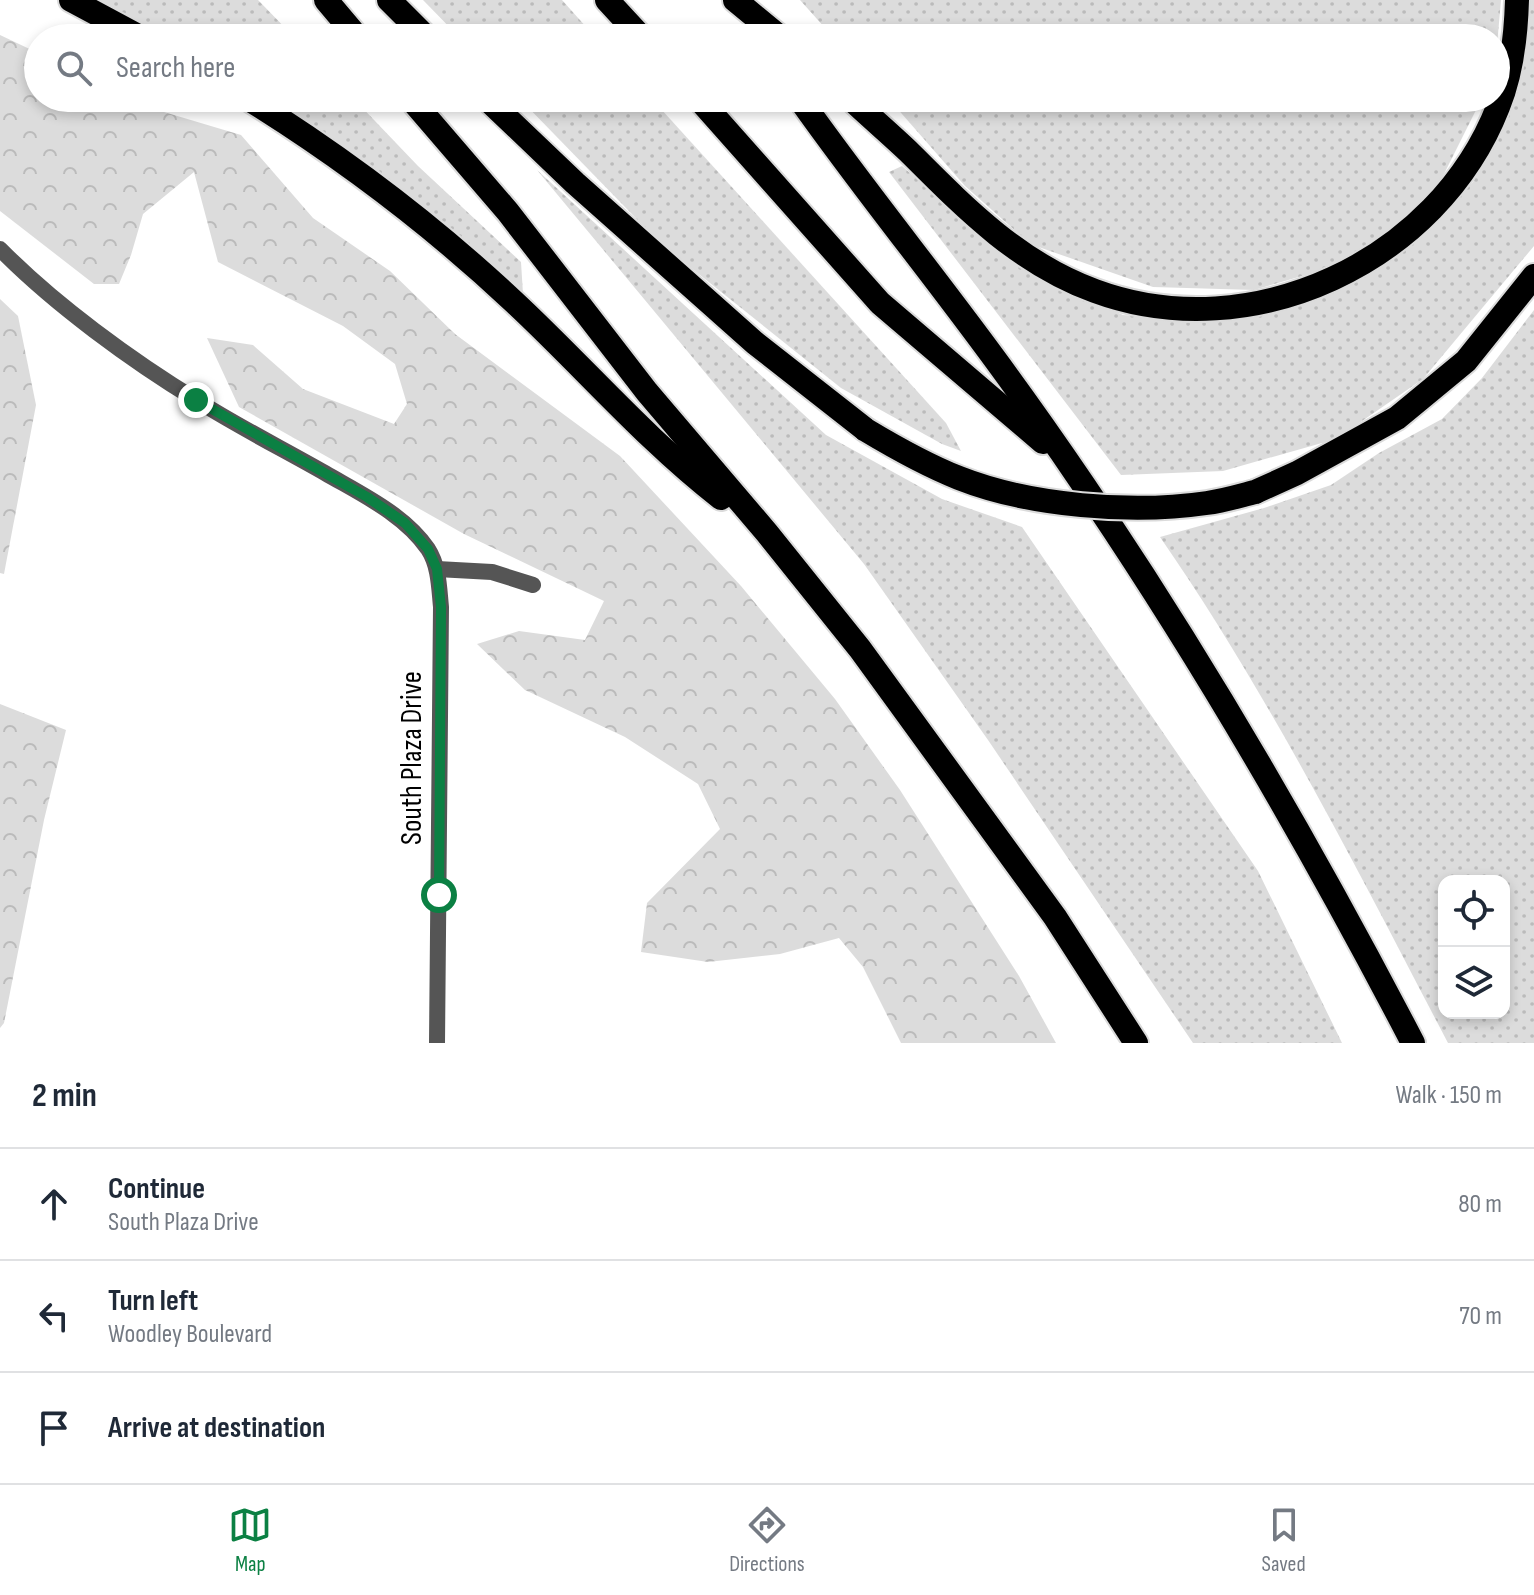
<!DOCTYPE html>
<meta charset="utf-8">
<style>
:root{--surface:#fff;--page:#f6f6f7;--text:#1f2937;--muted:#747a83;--line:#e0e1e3;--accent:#0b8043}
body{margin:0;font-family:"Sofia Sans Condensed",sans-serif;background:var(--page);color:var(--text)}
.controls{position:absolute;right:24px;bottom:24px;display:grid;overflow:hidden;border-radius:16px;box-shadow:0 4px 12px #0003}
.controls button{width:72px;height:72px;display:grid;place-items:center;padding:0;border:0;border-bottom:2px solid var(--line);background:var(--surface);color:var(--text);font:40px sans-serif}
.stop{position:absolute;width:24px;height:24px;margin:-18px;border:6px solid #0b8043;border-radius:50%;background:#fff}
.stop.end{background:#0b8043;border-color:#fff;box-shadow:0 2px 8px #0008}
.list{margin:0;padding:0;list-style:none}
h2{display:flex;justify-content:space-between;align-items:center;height:104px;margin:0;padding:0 32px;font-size:34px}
h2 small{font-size:26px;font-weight:400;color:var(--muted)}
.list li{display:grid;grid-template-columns:52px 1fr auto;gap:24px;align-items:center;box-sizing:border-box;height:112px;padding:0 32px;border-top:2px solid var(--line)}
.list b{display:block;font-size:30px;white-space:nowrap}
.list p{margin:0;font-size:26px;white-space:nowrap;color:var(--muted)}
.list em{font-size:26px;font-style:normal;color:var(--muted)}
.icon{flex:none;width:44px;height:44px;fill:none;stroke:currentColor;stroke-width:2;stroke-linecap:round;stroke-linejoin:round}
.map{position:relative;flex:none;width:1534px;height:1043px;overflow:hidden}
.search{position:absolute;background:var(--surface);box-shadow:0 4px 12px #0003;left:24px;right:24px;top:24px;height:88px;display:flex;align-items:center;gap:20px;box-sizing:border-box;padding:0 28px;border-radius:44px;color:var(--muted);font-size:30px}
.sheet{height:440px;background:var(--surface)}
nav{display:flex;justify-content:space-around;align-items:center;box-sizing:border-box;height:112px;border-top:2px solid var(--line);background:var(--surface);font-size:22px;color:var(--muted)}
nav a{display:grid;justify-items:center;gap:4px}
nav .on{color:var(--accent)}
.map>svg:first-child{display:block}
</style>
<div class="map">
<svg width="1534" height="1043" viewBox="0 0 1534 1043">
<defs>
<pattern id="grass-dots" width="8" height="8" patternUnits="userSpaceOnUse" patternTransform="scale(2)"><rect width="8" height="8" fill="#dcdcdc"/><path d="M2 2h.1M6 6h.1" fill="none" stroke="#bbb" stroke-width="1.8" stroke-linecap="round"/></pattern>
<pattern id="forest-crowns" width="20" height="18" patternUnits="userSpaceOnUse" patternTransform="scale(2)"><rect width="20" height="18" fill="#dcdcdc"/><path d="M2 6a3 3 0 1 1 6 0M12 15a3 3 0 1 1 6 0" fill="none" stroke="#bbb"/></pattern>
</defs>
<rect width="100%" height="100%" fill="#fff"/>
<g fill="url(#grass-dots)" fill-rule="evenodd">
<polygon points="76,0 258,0 295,38 150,38"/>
<polygon points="423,0 562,0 596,38 460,38"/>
<polygon points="800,0 1501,0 1496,57 1496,38 834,38"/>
<polygon points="1525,0 1534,0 1534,246 1423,379 1336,439 1223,471 1121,475 889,172 902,166 1016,265 1123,315 1202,321 1291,309 1390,259 1473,182 1514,100"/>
<polygon points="265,98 353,98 418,166 521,262 523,294"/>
<polygon points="519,98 651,98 946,423 961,451 942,444 841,388 660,243"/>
<polygon points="888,98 1482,98 1437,188 1389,232 1330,268 1254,290 1153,287 1030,244 965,186"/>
<polygon points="537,170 826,435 942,499 1022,527 1258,871 1342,1043 1193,1043 988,740 864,564"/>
<path d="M1534 310V1043H1448C1358 871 1270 696 1160 537L1264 508 1331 485 1379 453 1442 419 1482 378ZM1444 881H1504V1013H1444Z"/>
</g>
<g fill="url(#forest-crowns)">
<polygon points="0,35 38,53 38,98 135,98 164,112 241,135 313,218 390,271 455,334 620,456 741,586 835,699 900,790 1019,976 1056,1043 901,1043 863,967 839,938 780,954 708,962 641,952 647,903 720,829 698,784 625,737 525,690 477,644 519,631 585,640 604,601 464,534 239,407 207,338 253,345 303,389 394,424 407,404 395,364 343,326 218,262 194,172 143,214 131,255 119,284 94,284 0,211"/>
<polygon points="0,299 18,316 36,405 4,574 0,573"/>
<polygon points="0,704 66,730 44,820 4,1023 0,1028"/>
</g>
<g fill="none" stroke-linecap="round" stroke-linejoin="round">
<g stroke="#dbdbdb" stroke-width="28">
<g id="motorway">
<polyline points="71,0 142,38"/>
<polyline points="326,0 358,38"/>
<polyline points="389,0 427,38"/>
<polyline points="607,0 642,38"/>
<polyline points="735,0 781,38"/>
<path d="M247 98C342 157 432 225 513 301 583 366 645 439 721 498"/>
<polyline points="410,98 508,212 647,392 767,533 860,649 1055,917 1136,1043"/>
<polyline points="486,98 575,183 755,343 866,430"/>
<polyline points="698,98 880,303 1043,442"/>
<path d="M799 98C871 200 951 296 1023 398 1170 603 1297 820 1413 1043"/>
<path d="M850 98C869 116 889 133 908 151 964 207 1018 263 1095 291 1252 349 1438 261 1498 107 1512 73 1516 36 1517 0"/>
<polyline points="1255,492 1297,473 1397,418 1466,361 1534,276"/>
</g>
</g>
<g stroke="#555" stroke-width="16">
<path d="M0 249C54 304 132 361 198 401 239 427 283 449 325 473 361 494 404 514 428 549 439 566 439 587 441 607L437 1043"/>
<polyline points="437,569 492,572 533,585"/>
</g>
<use href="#motorway" stroke="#000" stroke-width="24"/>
<g stroke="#dbdbdb" stroke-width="28" stroke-linecap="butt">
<path id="motorway-bridge" d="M866 430C896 448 926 465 959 478 1030 506 1132 514 1207 503 1223 501 1239 496 1255 492"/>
</g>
<use href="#motorway-bridge" stroke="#000" stroke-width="24"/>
</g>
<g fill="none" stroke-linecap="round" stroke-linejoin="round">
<polyline stroke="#0b8043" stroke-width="10" points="196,400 367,497 405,523 428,549 437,569 441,607 439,895"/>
</g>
<g text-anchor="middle" stroke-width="6" stroke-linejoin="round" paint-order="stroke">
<g font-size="30" fill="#000" stroke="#fff">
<text transform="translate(411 758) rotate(-90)" y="10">South Plaza Drive</text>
</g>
</g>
</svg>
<div class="controls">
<button><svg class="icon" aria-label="locate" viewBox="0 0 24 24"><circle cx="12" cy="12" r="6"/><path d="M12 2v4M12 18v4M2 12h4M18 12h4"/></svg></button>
<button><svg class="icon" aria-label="layers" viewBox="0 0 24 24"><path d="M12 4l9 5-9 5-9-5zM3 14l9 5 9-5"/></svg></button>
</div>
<div class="stop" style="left:439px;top:895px"></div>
<div class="stop end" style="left:196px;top:400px"></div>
<div class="search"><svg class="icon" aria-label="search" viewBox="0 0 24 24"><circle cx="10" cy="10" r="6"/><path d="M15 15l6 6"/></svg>Search here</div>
</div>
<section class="sheet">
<h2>2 min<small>Walk · 150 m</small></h2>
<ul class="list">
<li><svg class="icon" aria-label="ahead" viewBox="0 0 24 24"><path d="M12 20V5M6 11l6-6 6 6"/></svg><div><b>Continue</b><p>South Plaza Drive</p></div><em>80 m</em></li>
<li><svg class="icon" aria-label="left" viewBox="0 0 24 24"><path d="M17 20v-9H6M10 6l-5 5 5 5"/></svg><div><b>Turn left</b><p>Woodley Boulevard</p></div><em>70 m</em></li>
<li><svg class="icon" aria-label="arrive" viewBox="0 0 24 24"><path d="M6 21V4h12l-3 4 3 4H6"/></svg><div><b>Arrive at destination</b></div></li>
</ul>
</section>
<nav>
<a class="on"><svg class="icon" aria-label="map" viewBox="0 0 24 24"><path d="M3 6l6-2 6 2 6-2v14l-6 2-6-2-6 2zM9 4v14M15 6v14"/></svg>Map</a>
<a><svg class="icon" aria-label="directions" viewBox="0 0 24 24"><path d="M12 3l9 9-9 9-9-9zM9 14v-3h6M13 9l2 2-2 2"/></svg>Directions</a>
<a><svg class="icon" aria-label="saved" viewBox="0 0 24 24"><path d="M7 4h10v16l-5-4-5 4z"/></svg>Saved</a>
</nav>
